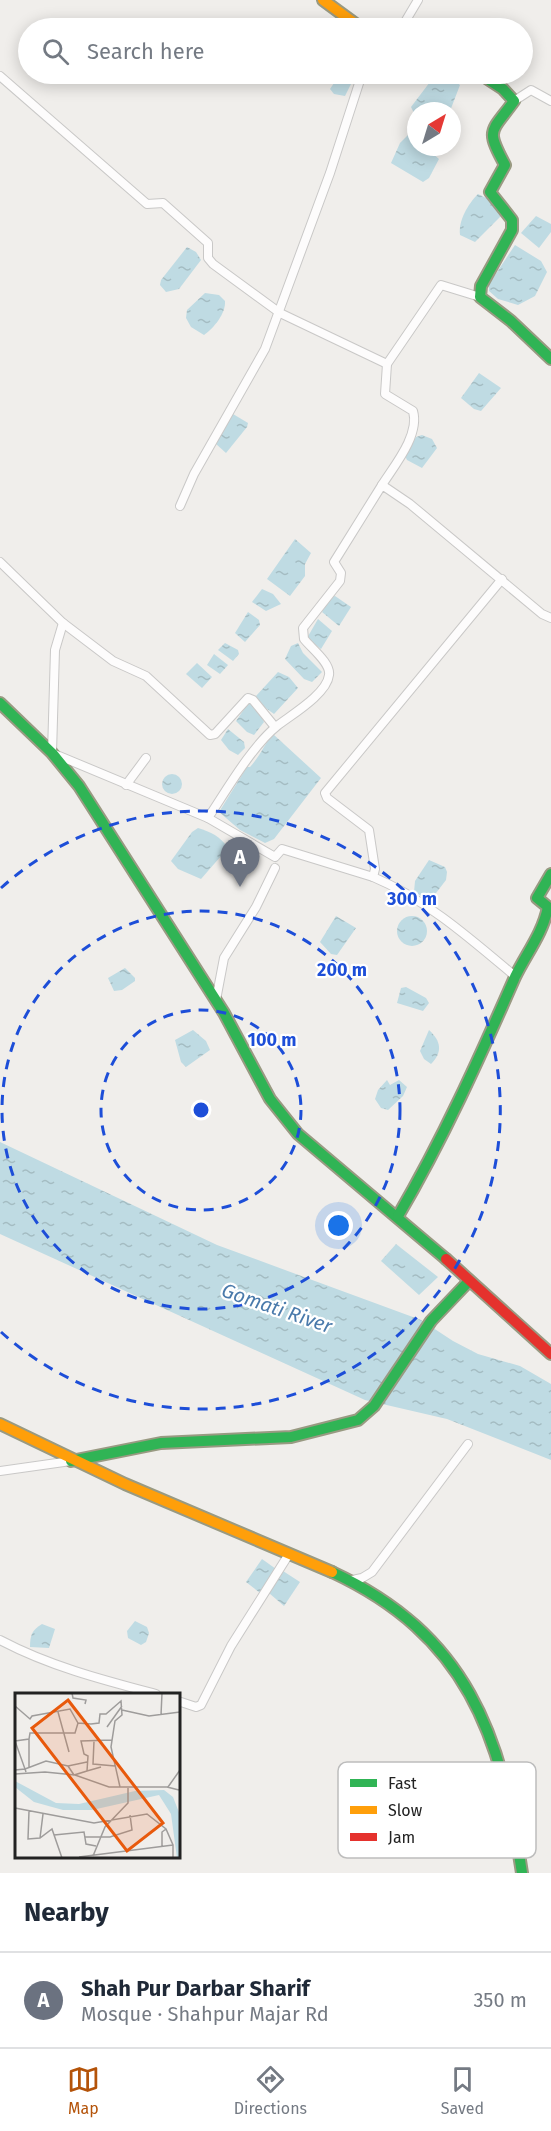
<!DOCTYPE html>
<meta charset="utf-8">
<style>
:root{--surface:#fff;--page:#f2f2f3;--text:#1f2937;--muted:#747a83;--line:#e0e1e3;--accent:#b45309}
body{margin:0;font-family:"Fira Sans",sans-serif;background:var(--page);color:var(--text)}
.compass{position:absolute;left:407px;top:102px;width:54px;height:54px;border-radius:50%;background:var(--surface);box-shadow:0 3px 15px #0003;rotate:38deg}
.you{position:absolute;left:339px;top:1226px;width:21px;height:21px;margin:-15px;border:4px solid #fff;border-radius:50%;background:#1a73e8;box-shadow:0 0 0 9px #1a73e833}
.badge{display:grid;place-items:center;width:39px;height:39px;border-radius:50%;background:var(--accent);color:#fff;font-size:20px;font-weight:700}
.pin{position:absolute;translate:-50% -50px;filter:drop-shadow(0 2px 3px #0008)}
.pin::after{content:'';position:absolute;top:32px;width:21px;height:18px;background:inherit;clip-path:polygon(0 0,100% 0,50% 100%)}
.list{margin:0;padding:0;list-style:none}
h2{display:flex;justify-content:space-between;align-items:center;height:78px;margin:0;padding:0 24px;font-size:26px}
h2 small{font-size:20px;font-weight:400;color:var(--muted)}
.list li{display:grid;grid-template-columns:39px 1fr auto;gap:18px;align-items:center;box-sizing:border-box;height:96px;padding:0 24px;border-top:2px solid var(--line)}
.list b{display:block;font-size:22px;white-space:nowrap}
.list p{margin:0;font-size:20px;white-space:nowrap;color:var(--muted)}
.list em{font-size:20px;font-style:normal;color:var(--muted)}
.icon{flex:none;width:33px;height:33px;fill:none;stroke:currentColor;stroke-width:2;stroke-linecap:round;stroke-linejoin:round}
.map{position:relative;flex:none;width:551px;height:1873px;overflow:hidden}
.search{position:absolute;background:var(--surface);box-shadow:0 3px 15px #0003;left:18px;right:18px;top:18px;height:66px;display:flex;align-items:center;gap:15px;box-sizing:border-box;padding:0 21px;border-radius:33px;color:var(--muted);font-size:22px}
.sheet{height:174px;background:var(--surface)}
nav{display:flex;justify-content:space-around;align-items:center;box-sizing:border-box;height:84px;border-top:2px solid var(--line);background:var(--surface);font-size:16px;color:var(--muted)}
nav a{display:grid;justify-items:center;gap:3px}
nav .on{color:var(--accent)}
.map>svg:first-child{display:block}
</style>
<div class="map">
<svg width="551" height="1873" viewBox="0 0 551 1873">
<defs>
<pattern id="water-ripples" width="26" height="14" patternUnits="userSpaceOnUse" patternTransform="scale(1.5)"><rect width="26" height="14" fill="#bfdbe3"/><path d="M2 4q2-2 4 0t4 0M15 11q2-2 4 0t4 0" fill="none" stroke="#a4bcc2"/></pattern>
</defs>
<rect width="100%" height="100%" fill="#f0eeeb"/>
<g fill="url(#water-ripples)">
<polygon points="340,74 356,74 345,96 334,94 330,89"/>
<polygon points="436,74 446,74 460,85 450,111 416,111 416,117 411,107"/>
<polygon points="408,135 416,140 416,147 425,147 439,159 429,178 423,182 391,163 400,143"/>
<path d="M478 194 496 203 503 214 475 242 460 235C458 221 468 204 478 194Z"/>
<polygon points="536,216 551,224 551,232 539,248 521,233"/>
<polygon points="515,245 541,261 547,272 535,296 518,305 498,299 489,291 489,284"/>
<polygon points="187,247 196,252 201,260 179,289 166,292 160,285 161,280"/>
<path d="M205 293 219 295 225 301C226 313 214 328 204 335L191 327 186 318 187 310Z"/>
<polygon points="479,373 501,388 481,411 474,409 461,398"/>
<polygon points="233,414 248,423 247,427 226,453 216,444"/>
<polygon points="422,435 432,439 437,448 422,468 407,460 405,456 416,437"/>
<polygon points="295,539 311,553 305,564 305,576 290,596 267,579"/>
<polygon points="262,589 273,594 281,604 266,611 252,602"/>
<polygon points="335,596 351,607 339,626 322,612 331,597"/>
<polygon points="248,612 259,620 260,625 245,642 235,633"/>
<polygon points="318,619 332,631 321,649 307,638"/>
<polygon points="225,643 238,650 239,654 233,661 218,650"/>
<polygon points="298,643 303,653 322,672 312,682 304,679 285,659 291,646"/>
<polygon points="214,654 228,665 220,674 207,665"/>
<polygon points="197,663 212,677 202,688 186,674"/>
<polygon points="278,672 289,677 298,688 274,714 260,704 256,696"/>
<polygon points="249,702 259,712 264,722 254,735 247,732 236,721"/>
<polygon points="228,729 244,742 245,748 238,755 229,750 221,740"/>
<path d="M273 734 321 778 274 839 265 843 240 830 219 812 247 767H250C260 756 264 745 273 734Z"/>
<circle cx="172" cy="784" r="10"/>
<path d="M198 828C211 832 220 836 228 848L201 879 178 869 171 861 192 832Z"/>
<polygon points="429,860 445,867 447,872 446,880 433,897 421,896 414,892 415,881"/>
<circle cx="412" cy="931" r="15"/>
<polygon points="336,916 356,928 337,955 331,954 320,942"/>
<polygon points="125,968 135,978 135,981 122,990 114,991 108,978"/>
<polygon points="406,987 426,998 429,1003 423,1011 397,1003 401,988"/>
<polygon points="193,1030 206,1041 210,1050 186,1067 181,1062 175,1040"/>
<path d="M429 1030C441 1041 443 1052 431 1064L424 1059 420 1051Z"/>
<polygon points="387,1080 390,1085 399,1080 407,1087 403,1096 388,1110 381,1108 375,1099 378,1090"/>
<polygon points="0,1142 217,1245 421,1320 453,1341 478,1354 520,1366 551,1384 551,1460 447,1419 365,1400 0,1234"/>
<polygon points="396,1244 438,1277 419,1295 381,1261"/>
<polygon points="262,1559 276,1569 260,1593 246,1582"/>
<polygon points="283,1571 300,1582 284,1606 269,1593"/>
<polygon points="135,1621 147,1627 149,1633 146,1642 141,1645 128,1638 127,1631"/>
<path d="M42 1624 55 1629 49 1648 30 1647C30 1635 32 1630 42 1624Z"/>
</g>
<g fill="none" stroke-linecap="round" stroke-linejoin="round">
<g stroke="#c9c8c7" stroke-width="10">
<g id="street">
<polyline points="402,27 418,0"/>
<polyline points="0,76 147,204 163,203 208,243 208,258 213,264 280,313 387,364 441,285 480,297"/>
<polyline points="514,101 531,90 551,101"/>
<path d="M382 485C394 466 420 435 413 411L385 394 387 364"/>
<polyline points="180,506 194,474 265,349 330,173 362,74"/>
<polyline points="0,562 63,623 113,661 146,676 210,735 215,734 248,698 253,700 275,727"/>
<path d="M502 579 325 793 327 798 369 830 375 869 373 877C426 899 472 940 516 977"/>
<polyline points="63,623 55,650 52,753 208,818"/>
<polyline points="126,785 146,758"/>
<path d="M373 877 282 849 275 857 208 818C226 791 252 746 277 726 291 715 327 694 329 675 331 663 311 648 304 639L303 628 340 581 341 573 334 562 382 485 410 504 542 614 551 618"/>
<polyline points="216,1000 224,958 256,907 275,868"/>
<polyline points="0,1471 71,1461"/>
<polyline points="352,1580 362,1578 372,1572 468,1444"/>
<path d="M0 1640C49 1666 103 1680 156 1694"/>
<polyline points="178,1701 196,1707 201,1705 231,1646 289,1554"/>
</g>
</g>
<g stroke="#999a82" stroke-width="14">
<g id="fast">
<path d="M480 74 503 89 514 101C491 133 485 128 505 165L490 192 512 220V230L481 286 480 297 511 321 551 359"/>
<polyline points="0,703 52,753 79,786 224,1013 270,1099 298,1134 446,1259"/>
<path d="M398 1216C443 1139 479 1059 515 977 526 954 543 933 548 907L537 898 551 874"/>
<polyline points="71,1461 161,1443 291,1437 358,1420 374,1406 431,1321 469,1281"/>
<path d="M332 1572C467 1635 501 1734 522 1873"/>
</g>
</g>
<g stroke="#999a82" stroke-width="14">
<g id="slow">
<polyline points="323,0 361,28"/>
<polyline points="381,28 405,28"/>
<polyline points="0,1424 125,1484 332,1572"/>
</g>
</g>
<g stroke="#999a82" stroke-width="14">
<polyline id="jam" points="446,1259 551,1354"/>
</g>
<use href="#street" stroke="#fdfcfc" stroke-width="8"/>
<use href="#fast" stroke="#30b455" stroke-width="10"/>
<use href="#slow" stroke="#ff9f0a" stroke-width="10"/>
<use href="#jam" stroke="#e5322d" stroke-width="10"/>
</g>
<g fill="none" stroke="#1d4ed8" stroke-width="3" stroke-dasharray="10 8">
<circle cx="201" cy="1110" r="100"/>
<circle cx="201" cy="1110" r="199"/>
<path d="M1 888A299 299 0 1 1 1 1332"/>
</g>
<g text-anchor="middle" stroke-width="4.5" stroke-linejoin="round" paint-order="stroke">
<g font-size="20" font-style="italic" fill="#4a7aab" stroke="#fff">
<text transform="translate(277 1308) rotate(19)" y="7">Gomati River</text>
</g>
</g>
<g transform="translate(15 1693)">
<rect width="165" height="165" fill="#f0eeeb"/>
<path d="M0 88 41 110 64 111 120 98 149 97 158 104 165 122V165H162L156 121 144 102 77 117H48L19 109 0 94Z" fill="#bfdbe3"/>
<path fill="none" stroke="#9e9c9b" stroke-width="1.5" d="M57 0 58 5 71 7 70 11M0 13 15 26 17 23 55 16 63 30 76 31 84 30 85 21H91L106 8 107 22 100 28 96 54 105 94M107 17 134 23 165 19M43 19 54 59M146 22 147 0M92 34 107 13M14 46V75M0 48 14 46 15 40H60L63 30M79 48 78 71 100 73M53 73 59 82 72 78M86 74 72 78 73 63 69 61 66 48 97 47M0 77 10 76 0 48M11 79 10 76 31 68 53 73 72 69M0 81 30 79 60 82 94 94H152L164 97M153 94 165 77M0 115 79 130 132 121 151 136 158 152V165M14 118 13 146 25 145 37 136 47 165M39 142 69 139 71 151 81 153M70 144H95L117 137 115 122M25 145 28 121M147 154V139L151 136M78 163 90 134 113 110V95M64 164 158 152"/>
<path fill="#e8590c" fill-opacity="0.15" stroke="#e8590c" stroke-width="3" d="M53 7 148 130 112 158 17 35Z"/>
<rect width="165" height="165" fill="none" stroke="#222" stroke-width="3"/>
</g>
<rect x="338" y="1762" width="198" height="96" rx="9" fill="#fff" stroke="#bdbdbd" stroke-width="1.5"/>
<rect x="350" y="1779" width="27" height="8" fill="#30b455"/>
<rect x="350" y="1806" width="27" height="8" fill="#ff9f0a"/>
<rect x="350" y="1833" width="27" height="8" fill="#e5322d"/>
<g font-size="16" fill="#222">
<text x="388" y="1789">Fast</text>
<text x="388" y="1816">Slow</text>
<text x="388" y="1843">Jam</text>
</g>
<circle cx="201" cy="1110" r="9" fill="#1d4ed8" stroke="#fff" stroke-width="3"/>
<g font-size="18" text-anchor="middle" font-weight="bold" fill="#1d4ed8" stroke="#fff" stroke-width="4.5" stroke-linejoin="round" paint-order="stroke">
<text x="412" y="905">300 m</text>
<text x="342" y="976">200 m</text>
<text x="272" y="1046">100 m</text>
</g>
</svg>
<svg class="compass" viewBox="-18 -18 36 36"><path d="M0-13l5 13h-10z" fill="#e53935"/><path d="M0 13l5-13h-10z" fill="#747a83"/></svg>
<div class="you"></div>
<div class="pin badge" style="left:240px;top:887px;background:#6b7280">A</div>
<div class="search"><svg class="icon" aria-label="search" viewBox="0 0 24 24"><circle cx="10" cy="10" r="6"/><path d="M15 15l6 6"/></svg>Search here</div>
</div>
<section class="sheet">
<h2>Nearby<small></small></h2>
<ul class="list">
<li><span class="badge" style="background:#6b7280">A</span><div><b>Shah Pur Darbar Sharif</b><p>Mosque · Shahpur Majar Rd</p></div><em>350 m</em></li>
</ul>
</section>
<nav>
<a class="on"><svg class="icon" aria-label="map" viewBox="0 0 24 24"><path d="M3 6l6-2 6 2 6-2v14l-6 2-6-2-6 2zM9 4v14M15 6v14"/></svg>Map</a>
<a><svg class="icon" aria-label="directions" viewBox="0 0 24 24"><path d="M12 3l9 9-9 9-9-9zM9 14v-3h6M13 9l2 2-2 2"/></svg>Directions</a>
<a><svg class="icon" aria-label="saved" viewBox="0 0 24 24"><path d="M7 4h10v16l-5-4-5 4z"/></svg>Saved</a>
</nav>
